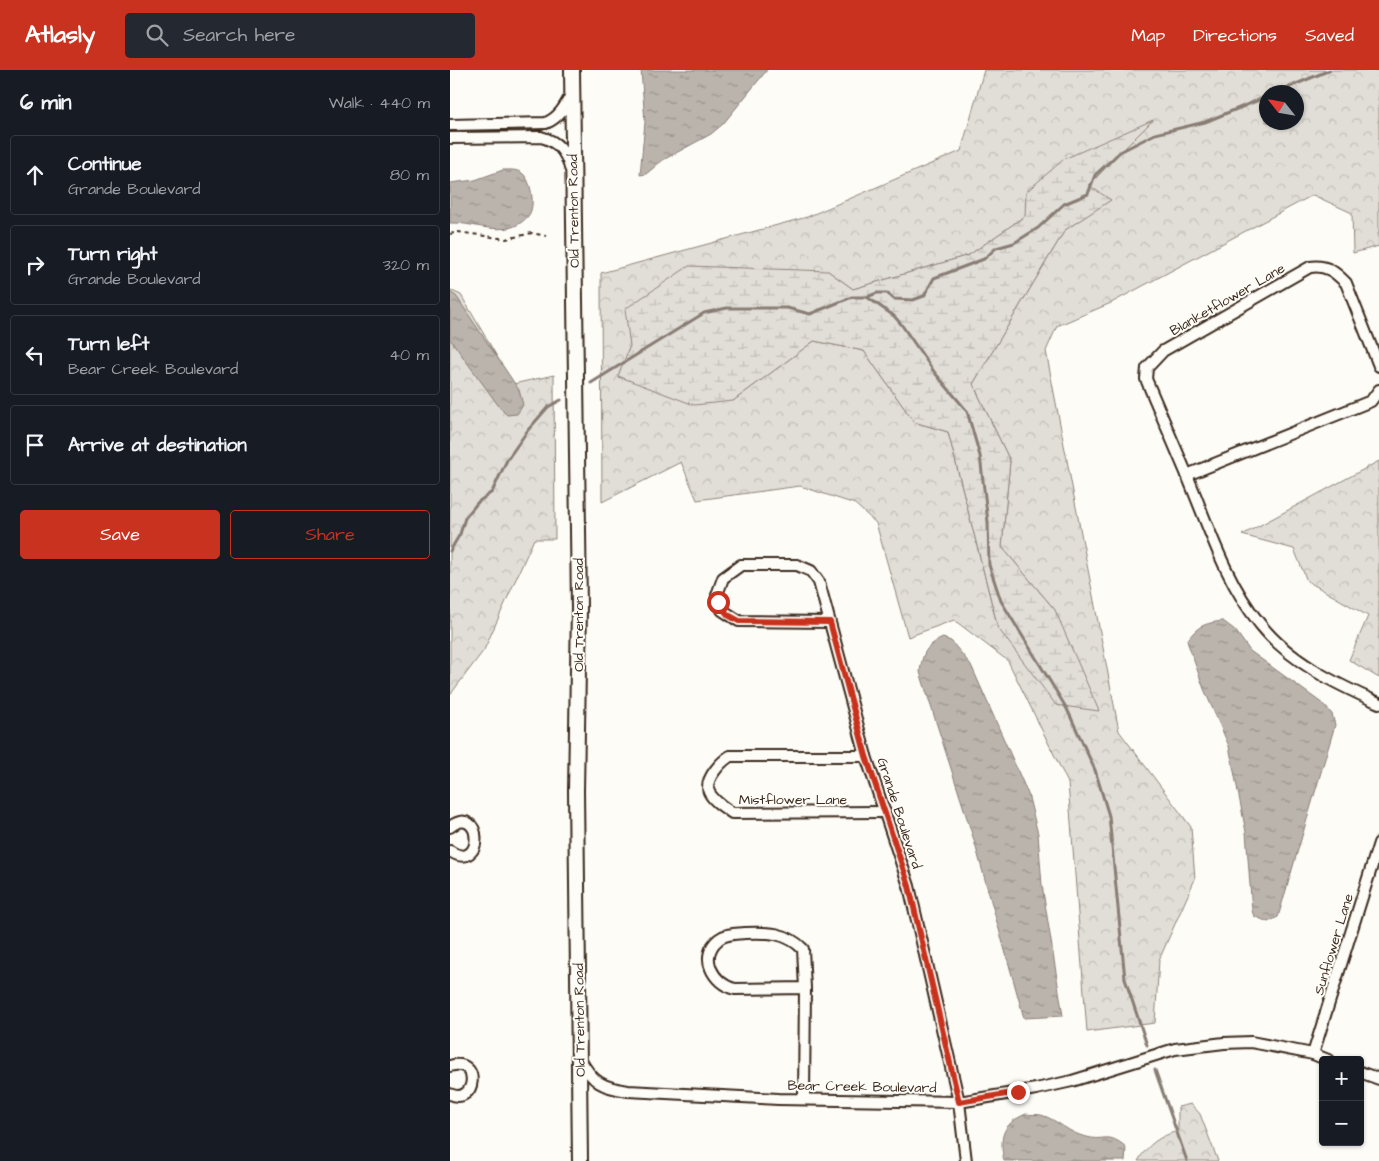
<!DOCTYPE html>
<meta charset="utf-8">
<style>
:root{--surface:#171b24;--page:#242831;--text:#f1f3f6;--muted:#9ea1a6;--line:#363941;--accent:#c8321e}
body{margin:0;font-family:"Architects Daughter",sans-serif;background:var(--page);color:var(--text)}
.controls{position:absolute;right:15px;bottom:15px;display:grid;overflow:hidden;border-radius:5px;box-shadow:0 1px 4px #0004}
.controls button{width:45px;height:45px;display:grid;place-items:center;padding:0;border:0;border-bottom:1px solid var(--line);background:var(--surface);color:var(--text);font:25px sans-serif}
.compass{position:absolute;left:809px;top:15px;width:45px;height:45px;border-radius:50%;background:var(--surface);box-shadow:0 1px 4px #0004;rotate:301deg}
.stop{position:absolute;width:15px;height:15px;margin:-11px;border:4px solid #c8321e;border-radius:50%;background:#fff}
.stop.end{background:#c8321e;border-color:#fff;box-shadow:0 1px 5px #0008}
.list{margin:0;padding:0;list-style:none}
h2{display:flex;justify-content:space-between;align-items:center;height:65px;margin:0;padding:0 20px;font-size:21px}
h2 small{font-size:16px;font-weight:400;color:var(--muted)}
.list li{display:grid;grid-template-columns:32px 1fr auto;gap:15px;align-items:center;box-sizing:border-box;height:80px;margin:0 10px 10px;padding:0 10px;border:1px solid var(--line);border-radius:5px}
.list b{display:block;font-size:19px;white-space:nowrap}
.list p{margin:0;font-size:16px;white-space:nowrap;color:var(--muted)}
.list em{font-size:16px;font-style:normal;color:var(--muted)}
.actions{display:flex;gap:10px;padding:15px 20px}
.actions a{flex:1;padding:11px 0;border:1px solid var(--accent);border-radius:5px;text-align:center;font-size:18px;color:var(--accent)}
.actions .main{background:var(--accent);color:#fff}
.icon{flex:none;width:28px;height:28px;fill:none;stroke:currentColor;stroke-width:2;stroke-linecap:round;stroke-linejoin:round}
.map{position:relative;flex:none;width:929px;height:1091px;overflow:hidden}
header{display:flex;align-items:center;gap:30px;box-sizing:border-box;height:70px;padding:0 25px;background:var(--accent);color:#fff}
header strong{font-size:24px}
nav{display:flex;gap:28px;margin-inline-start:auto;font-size:18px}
.search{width:350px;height:45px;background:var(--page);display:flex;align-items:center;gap:12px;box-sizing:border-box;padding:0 18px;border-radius:5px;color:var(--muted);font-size:19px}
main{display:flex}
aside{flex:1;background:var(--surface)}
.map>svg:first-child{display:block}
</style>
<header>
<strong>Atlasly</strong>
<div class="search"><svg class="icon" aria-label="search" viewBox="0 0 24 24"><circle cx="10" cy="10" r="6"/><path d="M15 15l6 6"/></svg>Search here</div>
<nav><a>Map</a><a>Directions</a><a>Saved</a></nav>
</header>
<main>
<aside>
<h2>6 min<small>Walk · 440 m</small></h2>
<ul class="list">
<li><svg class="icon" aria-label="ahead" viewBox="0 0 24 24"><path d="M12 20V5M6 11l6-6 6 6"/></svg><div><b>Continue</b><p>Grande Boulevard</p></div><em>80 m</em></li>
<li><svg class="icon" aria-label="right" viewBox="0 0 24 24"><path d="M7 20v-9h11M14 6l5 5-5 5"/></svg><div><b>Turn right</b><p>Grande Boulevard</p></div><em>320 m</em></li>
<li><svg class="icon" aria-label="left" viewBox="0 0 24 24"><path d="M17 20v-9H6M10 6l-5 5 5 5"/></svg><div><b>Turn left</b><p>Bear Creek Boulevard</p></div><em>40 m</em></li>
<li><svg class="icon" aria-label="arrive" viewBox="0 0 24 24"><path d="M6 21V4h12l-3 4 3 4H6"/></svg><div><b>Arrive at destination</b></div></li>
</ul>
<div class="actions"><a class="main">Save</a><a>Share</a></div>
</aside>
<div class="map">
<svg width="929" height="1091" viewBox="0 0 929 1091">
<defs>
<pattern id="forest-crowns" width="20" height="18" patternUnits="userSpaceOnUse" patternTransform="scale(1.25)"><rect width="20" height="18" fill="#e1ded7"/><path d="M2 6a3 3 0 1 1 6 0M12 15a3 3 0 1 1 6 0" fill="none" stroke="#c2bfb8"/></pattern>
<pattern id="wetland-marsh" width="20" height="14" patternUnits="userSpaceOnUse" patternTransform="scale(1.25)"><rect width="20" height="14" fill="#e1ded7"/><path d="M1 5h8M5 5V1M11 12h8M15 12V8" fill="none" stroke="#c2bfb8"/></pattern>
<pattern id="water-ripples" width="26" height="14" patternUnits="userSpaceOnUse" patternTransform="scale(1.25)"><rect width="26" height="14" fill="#bbb4ad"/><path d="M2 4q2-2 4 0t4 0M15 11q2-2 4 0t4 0" fill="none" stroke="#99938c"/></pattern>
</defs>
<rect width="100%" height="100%" fill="#fdfcf7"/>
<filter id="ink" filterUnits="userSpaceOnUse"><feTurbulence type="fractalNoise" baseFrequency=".02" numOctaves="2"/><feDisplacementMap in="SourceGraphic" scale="10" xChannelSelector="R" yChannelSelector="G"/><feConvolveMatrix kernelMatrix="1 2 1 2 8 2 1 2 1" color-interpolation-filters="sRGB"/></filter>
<g filter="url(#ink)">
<g fill="url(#forest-crowns)" stroke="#8e847a" fill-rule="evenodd">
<path d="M534 0H929V176L903 183 902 143 863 125 661 233 607 256 596 281 669 661 741 757 745 809 709 890 705 953 637 962 618 713 558 591 504 550 458 567 426 453 405 434 350 416 247 430 231 392 152 432 151 203 357 147 511 81ZM816 22H846V52H816ZM701 51 638 116 660 130 615 160 523 314 560 391 552 477 605 540 548 558 498 362 464 352 414 281 364 271 283 331 168 307 180 276 378 201 403 219 519 185 575 146Z"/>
<polygon points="0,220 11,225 63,314 104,305 105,469 84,469 34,580 0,625"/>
<polygon points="929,391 929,608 899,590 918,546 857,511 844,479 792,465"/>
<path d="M741 1034 750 1044 768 1091H688C698 1074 710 1066 728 1061V1037Z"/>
</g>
<polygon fill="url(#wetland-marsh)" stroke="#8e847a" points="703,50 638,115 661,130 615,160 523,314 560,391 552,477 605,540 649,641 606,635 548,558 498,362 464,352 414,281 364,271 283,331 244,335 168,306 180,276 175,239 239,196 378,201 403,219 519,185 575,146 576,122 614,89"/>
<g fill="url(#water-ripples)" stroke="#887d74">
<polygon points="191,0 317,0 273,54 261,64 213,90 196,104 190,105 195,52"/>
<path d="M53 100C59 100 66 99 72 103 81 109 85 134 80 143 77 149 69 155 62 157 44 163 19 152 0 153V113L25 110Z"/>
<polygon points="0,222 6,226 69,320 73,335 67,344 57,345 51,339 0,269"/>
<path d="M773 551 785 560 800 581 873 634 882 644 885 655 828 847 818 852 804 846 802 841 796 762 779 676 754 619 737 571C747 556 755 553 773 551Z"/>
<path d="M493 568 501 571 521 595 578 724 588 764 592 815 613 946 574 948 523 767 470 602C472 584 476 575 493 568Z"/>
<path d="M576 1044C580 1045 586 1044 591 1045 607 1049 619 1064 637 1067 655 1072 657 1061 676 1077L675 1091H554C549 1067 552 1054 576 1044Z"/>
</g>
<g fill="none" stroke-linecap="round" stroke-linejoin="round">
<g stroke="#887d74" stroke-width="3">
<polyline points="827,22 880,0"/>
<polyline points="417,227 444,246 451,254 485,303 517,341 530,386 538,452 539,495 551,531 617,639 645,700 659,746 675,909 697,975"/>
<polyline points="141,313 254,243 277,238 337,238 360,244 402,227 417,227 427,223 437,223 444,229 463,230 474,226 484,208 534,189 546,178 564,173 588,158 614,134 638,124 645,105 670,82 705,64 755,52 816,27"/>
<polyline points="0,481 10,464 15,448 28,432 42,422 57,390 78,360 98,337 111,330"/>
<polyline points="705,1000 737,1091"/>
</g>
<g stroke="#3b2a1e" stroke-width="14">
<g id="minor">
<path d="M0 55 96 53C110 47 115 36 122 23"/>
<path d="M0 68 91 67C107 71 116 81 120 98"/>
<path d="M929 296 896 213C885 202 876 194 860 197L713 281 697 298 696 309 737 405 921 331 929 320"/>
<path d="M737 405C758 455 775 511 810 554 840 592 886 614 929 633"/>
<polyline points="380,552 289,551 272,540 267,525 273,508 291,495 347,495 361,501 369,512 416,686 459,816 509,1032 516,1091"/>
<path d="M416 686H280C271 692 254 709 259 722 263 731 275 738 282 743L435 742"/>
<path d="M0 757C33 732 35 804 0 781"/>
<polyline points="863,984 929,773"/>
<path d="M130 989C143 1013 152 1017 178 1021L328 1029 509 1032 586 1019 622 1011 725 979 774 973 801 972 863 984 878 990"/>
<path d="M0 996C32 987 26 1036 0 1024"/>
<polyline points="910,1002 929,1009"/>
<path d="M354 1028 355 918 353 879C336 862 318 862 295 863 286 864 277 863 269 869 248 886 263 914 285 919L355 918"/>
</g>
</g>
<g stroke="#3b2a1e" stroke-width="18">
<polyline id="secondary" points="122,0 129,537 126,721 130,1091"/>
</g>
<polyline stroke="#3b2a1e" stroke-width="2" stroke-dasharray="4 4" stroke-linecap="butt" points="0,164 8,162 56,169 82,163 96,166"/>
<use href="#minor" stroke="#fdfcf7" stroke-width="10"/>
<use href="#secondary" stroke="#fdfcf7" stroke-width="14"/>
</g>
</g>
<g fill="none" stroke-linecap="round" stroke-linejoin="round" filter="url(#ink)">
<polyline stroke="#c8321e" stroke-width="6" points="268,532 278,545 289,551 380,552 416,686 459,816 509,1032 568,1022"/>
</g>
<g text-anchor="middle" stroke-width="4" stroke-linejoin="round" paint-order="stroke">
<g font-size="14" fill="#3b2a1e" stroke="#fdfcf7">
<text transform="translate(123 141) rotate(-91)" y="5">Old Trenton Road</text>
<text transform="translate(777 229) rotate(-30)" y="5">Blanketflower Lane</text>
<text transform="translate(128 545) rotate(-90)" y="5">Old Trenton Road</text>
<text x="343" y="734">Mistflower Lane</text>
<text transform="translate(450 743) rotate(72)" y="5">Grande Boulevard</text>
<text transform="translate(883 874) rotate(-73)" y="5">Sunflower Lane</text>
<text transform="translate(129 950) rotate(-91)" y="5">Old Trenton Road</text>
<text transform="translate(412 1016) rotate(1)" y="5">Bear Creek Boulevard</text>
</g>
</g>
</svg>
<div class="controls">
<button>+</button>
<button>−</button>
</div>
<svg class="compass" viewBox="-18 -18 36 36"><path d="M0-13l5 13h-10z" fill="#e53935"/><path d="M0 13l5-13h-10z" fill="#9ea1a6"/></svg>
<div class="stop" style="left:268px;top:532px"></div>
<div class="stop end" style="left:568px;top:1022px"></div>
</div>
</main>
